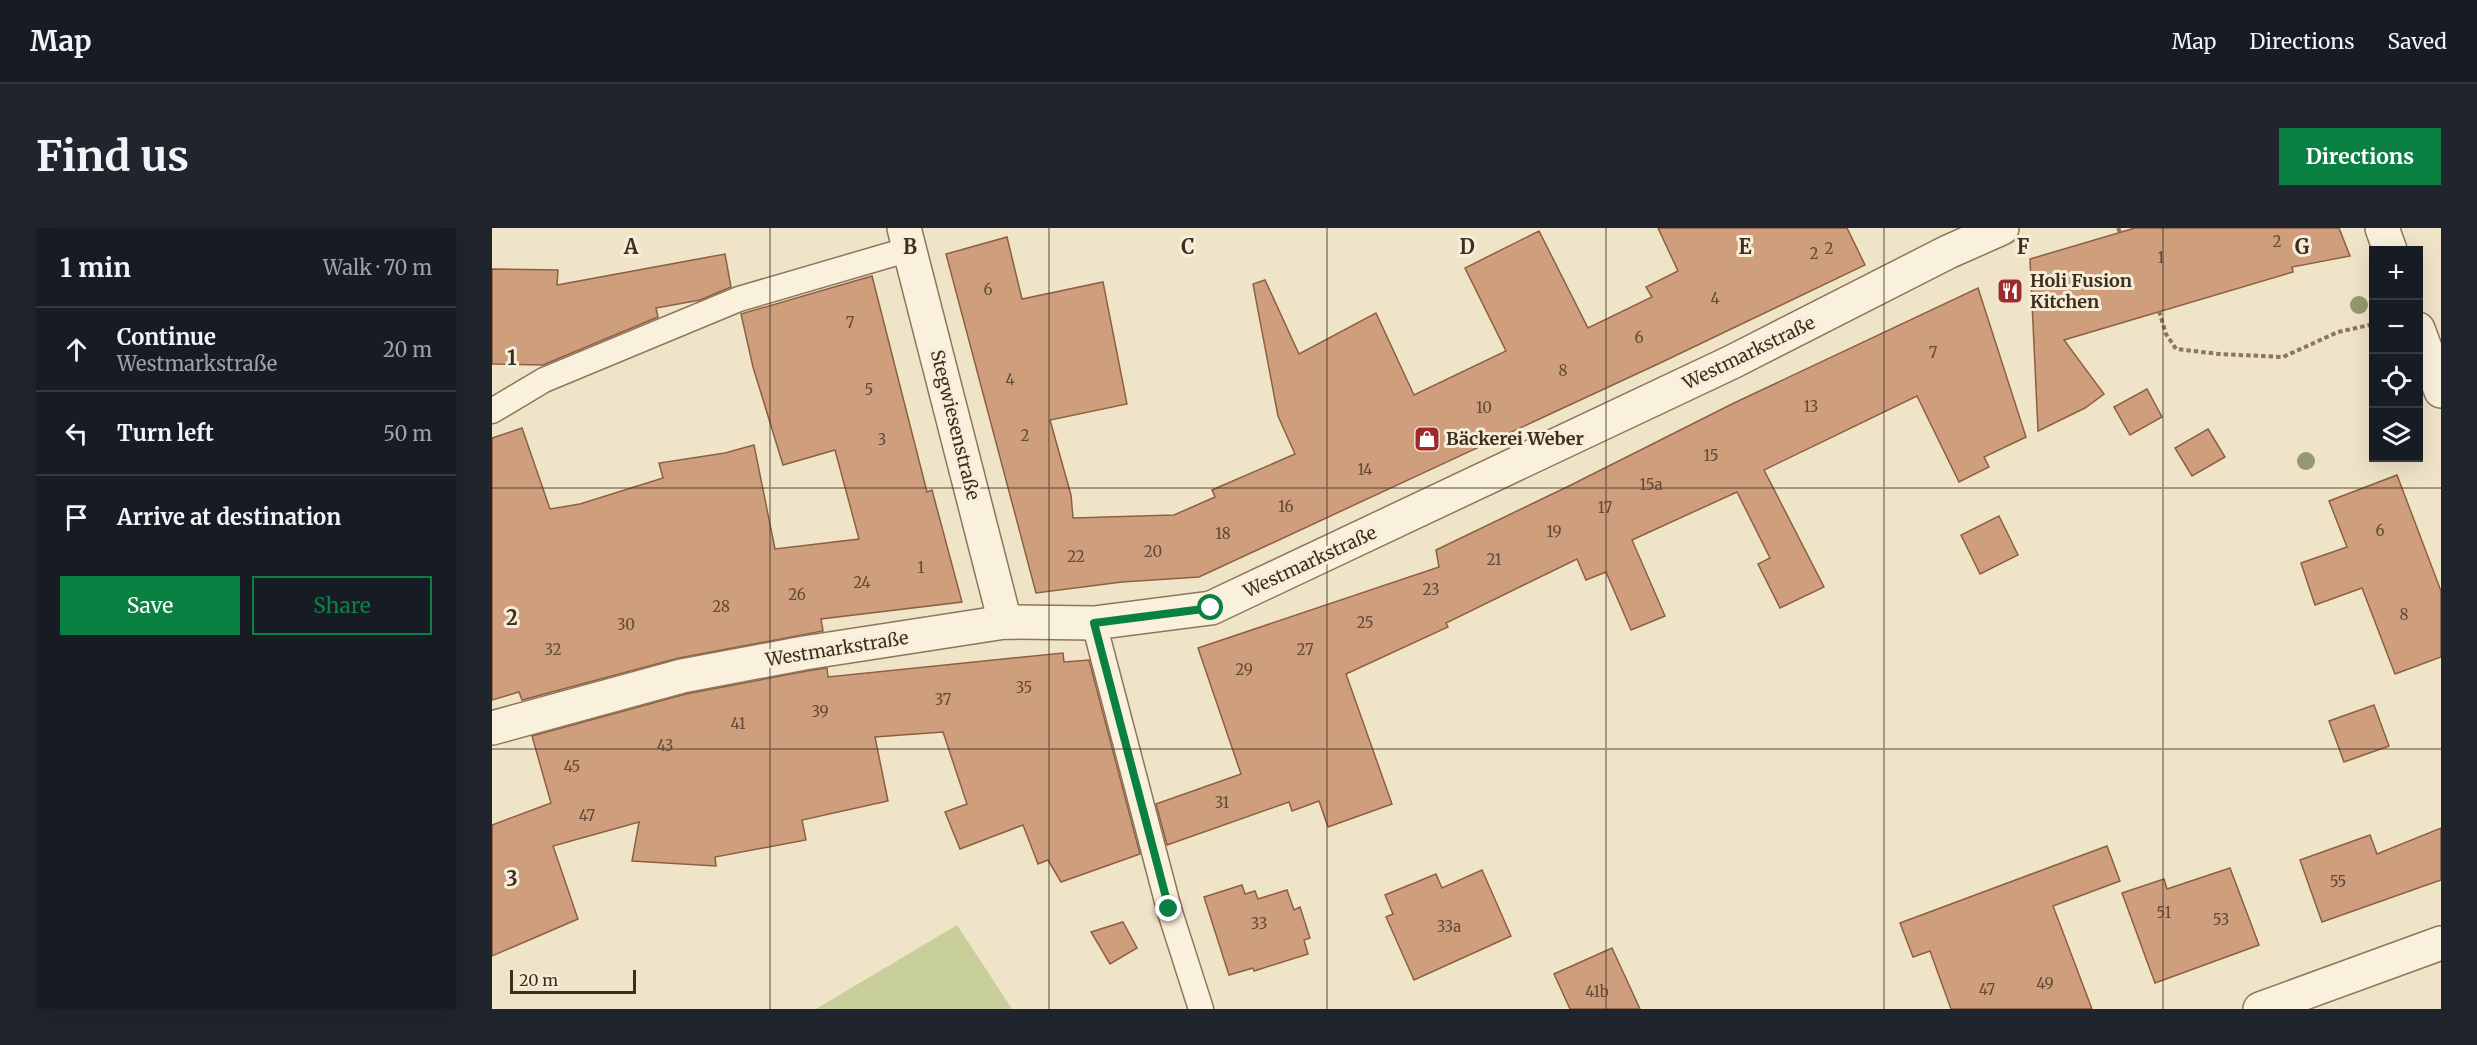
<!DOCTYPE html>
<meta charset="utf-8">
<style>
:root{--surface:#171b24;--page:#20242c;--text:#f1f3f6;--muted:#9ea1a6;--line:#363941;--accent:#0b8043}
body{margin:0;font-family:Merriweather,serif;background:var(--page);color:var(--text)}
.controls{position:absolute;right:18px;top:18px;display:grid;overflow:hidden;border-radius:0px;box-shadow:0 6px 24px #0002}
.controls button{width:54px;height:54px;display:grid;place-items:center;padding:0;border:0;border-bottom:2px solid var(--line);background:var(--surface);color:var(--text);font:30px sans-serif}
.scale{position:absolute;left:18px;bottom:15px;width:126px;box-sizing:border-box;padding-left:6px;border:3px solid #3d2e20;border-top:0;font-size:16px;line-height:21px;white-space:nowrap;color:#3d2e20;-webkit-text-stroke:4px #f7eed8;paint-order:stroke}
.stop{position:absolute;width:18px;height:18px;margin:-14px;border:4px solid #0b8043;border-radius:50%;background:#fff}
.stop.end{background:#0b8043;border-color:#fff;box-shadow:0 2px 6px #0008}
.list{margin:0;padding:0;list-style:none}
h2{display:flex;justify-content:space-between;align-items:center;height:78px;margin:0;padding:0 24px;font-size:26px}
h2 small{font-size:20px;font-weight:400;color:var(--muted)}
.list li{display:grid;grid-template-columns:39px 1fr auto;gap:18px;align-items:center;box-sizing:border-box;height:84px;padding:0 24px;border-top:2px solid var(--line)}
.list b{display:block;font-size:22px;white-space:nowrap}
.list p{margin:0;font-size:20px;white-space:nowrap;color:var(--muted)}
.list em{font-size:20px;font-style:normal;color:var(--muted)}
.actions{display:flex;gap:12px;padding:18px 24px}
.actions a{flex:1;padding:14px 0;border:2px solid var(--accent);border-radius:0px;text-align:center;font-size:21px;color:var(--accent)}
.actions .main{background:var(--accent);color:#fff}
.icon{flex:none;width:33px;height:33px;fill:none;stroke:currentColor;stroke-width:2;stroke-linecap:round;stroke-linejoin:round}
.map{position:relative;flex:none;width:1949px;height:781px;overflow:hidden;border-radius:0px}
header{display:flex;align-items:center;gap:36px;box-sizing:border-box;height:84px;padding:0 30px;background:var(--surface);border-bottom:2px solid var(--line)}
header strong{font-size:28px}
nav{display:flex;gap:33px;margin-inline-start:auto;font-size:21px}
.intro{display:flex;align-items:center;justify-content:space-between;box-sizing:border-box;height:144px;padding:0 36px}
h1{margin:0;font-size:42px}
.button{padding:15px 27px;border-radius:0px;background:var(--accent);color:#fff;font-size:21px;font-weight:700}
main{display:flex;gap:36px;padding:0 36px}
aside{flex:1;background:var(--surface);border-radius:0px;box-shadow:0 6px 24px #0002}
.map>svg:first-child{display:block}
</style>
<header>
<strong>Map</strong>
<nav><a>Map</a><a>Directions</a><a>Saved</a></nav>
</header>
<div class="intro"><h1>Find us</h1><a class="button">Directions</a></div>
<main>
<aside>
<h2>1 min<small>Walk · 70 m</small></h2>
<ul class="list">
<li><svg class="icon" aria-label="ahead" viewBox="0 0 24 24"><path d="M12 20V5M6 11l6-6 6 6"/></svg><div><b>Continue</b><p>Westmarkstraße</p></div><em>20 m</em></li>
<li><svg class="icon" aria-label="left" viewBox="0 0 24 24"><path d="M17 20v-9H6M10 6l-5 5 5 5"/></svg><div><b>Turn left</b></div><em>50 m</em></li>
<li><svg class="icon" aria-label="arrive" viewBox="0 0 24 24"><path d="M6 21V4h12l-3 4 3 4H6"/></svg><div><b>Arrive at destination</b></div></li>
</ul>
<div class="actions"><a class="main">Save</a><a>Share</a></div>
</aside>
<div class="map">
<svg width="1949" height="781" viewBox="0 0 1949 781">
<rect width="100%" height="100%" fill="#f0e4c8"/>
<polygon fill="#c9cf9b" points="465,697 520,781 324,781"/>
<g fill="#cf9f7d" stroke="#8d5f41" stroke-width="1.5">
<polygon points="1166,0 1355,0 1373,37 1166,136 707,349 630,354 544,365 454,26 515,9 530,71 611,54 635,176 558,192 579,267 581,290 682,287 723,269 720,262 803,226 786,188 761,56 773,52 807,126 884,85 922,167 1014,123 973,40 1047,3 1096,100 1160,69 1154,59 1186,43"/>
<polygon points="1643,0 1847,0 1858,28 1800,39 1801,44 1572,112 1612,166 1593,180 1546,203 1538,31"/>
<polygon points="233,26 239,59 208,72 164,80 166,89 51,137 0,136 0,41 66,42 65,57"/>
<polygon points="380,48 435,264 440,262 470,374 329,391 331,403 187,430 30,472 27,464 0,472 0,210 30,200 58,281 88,276 171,250 167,235 233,225 262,217 283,321 367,311 343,222 291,237 261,139 249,86"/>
<polygon points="1486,60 1534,209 1492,229 1497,239 1467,254 1425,168 1272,242 1332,359 1288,380 1266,336 1278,330 1245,264 1140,312 1173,388 1139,402 1114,344 1094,352 1085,331 954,395 956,399 854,446 900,576 836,599 827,573 800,583 797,574 675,617 664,576 749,546 706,420 947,339 944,322 1077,258 1242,175"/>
<polygon points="1655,161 1670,189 1638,207 1622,179"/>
<polygon points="1716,201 1733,229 1700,248 1683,220"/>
<polygon points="1905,247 1949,363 1949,429 1903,446 1870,360 1823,377 1809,335 1855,319 1837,273"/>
<polygon points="1507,288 1526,327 1488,346 1469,307"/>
<polygon points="571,425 572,434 597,432 648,626 569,654 556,632 546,636 531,597 468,621 453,584 475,576 451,504 383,509 396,573 310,592 314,612 223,629 224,638 140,633 147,594 61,618 86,691 0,728 0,597 59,575 40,508 194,466 315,443 335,440 336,449"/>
<polygon points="1882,477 1897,518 1852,534 1837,493"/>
<polygon points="1949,600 1949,652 1830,694 1808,632 1878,607 1885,626"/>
<polygon points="1615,618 1628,653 1561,678 1600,781 1459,781 1438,723 1421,729 1408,695"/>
<polygon points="1738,640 1767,717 1663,755 1630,665 1672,651 1675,661"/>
<polygon points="990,642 1019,708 922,752 894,689 901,686 893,667 944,646 950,660"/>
<polygon points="750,657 753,666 763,663 766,671 795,662 802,682 808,679 818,710 812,712 816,726 762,743 761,740 737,747 712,669"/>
<polygon points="631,694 645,720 618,736 599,704"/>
<polygon points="1120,720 1148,781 1078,781 1062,746"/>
</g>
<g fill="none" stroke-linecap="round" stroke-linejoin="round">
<g stroke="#8d765c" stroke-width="27">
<g id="service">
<polyline points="0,183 52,152 247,71 418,21"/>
<polyline points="602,395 677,681 709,781"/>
</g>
</g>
<g stroke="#8d765c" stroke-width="36">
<g id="minor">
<polyline points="412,0 513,394"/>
<polyline points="1890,0 1898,22"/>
<polyline points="1926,101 1949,163"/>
<polyline points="0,500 190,448 312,425 513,394 602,395 719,380 1240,134 1456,24 1510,0"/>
<polyline points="1768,781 1949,715"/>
</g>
</g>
<g stroke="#8d765c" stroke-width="4" stroke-dasharray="4.5 3" stroke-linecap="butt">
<polyline points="1626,0 1628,4"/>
<polyline points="1667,83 1674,106 1684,121 1727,126 1791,129 1846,104 1882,96"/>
</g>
<use href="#service" stroke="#faf1dc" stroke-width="24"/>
<use href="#minor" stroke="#faf1dc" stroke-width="33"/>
</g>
<g fill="#96986f">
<circle cx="1867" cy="77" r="9"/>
<circle cx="1814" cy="233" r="9"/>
</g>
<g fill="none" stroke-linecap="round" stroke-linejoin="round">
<polyline stroke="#0b8043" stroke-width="8" points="677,681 602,395 719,380"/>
</g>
<path fill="none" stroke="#3d2e20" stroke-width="1.5" stroke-opacity="0.55" d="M278 0V781M557 0V781M835 0V781M1114 0V781M1392 0V781M1671 0V781M0 260H1949M0 521H1949"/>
<defs>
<g id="restaurant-square" transform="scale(1.35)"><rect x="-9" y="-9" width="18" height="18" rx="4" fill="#9e2a2b" stroke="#f7eed8"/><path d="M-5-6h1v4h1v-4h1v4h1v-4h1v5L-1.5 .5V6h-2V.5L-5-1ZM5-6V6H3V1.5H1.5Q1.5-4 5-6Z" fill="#fff"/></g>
<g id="shop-square" transform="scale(1.35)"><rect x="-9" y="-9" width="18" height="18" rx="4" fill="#9e2a2b" stroke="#f7eed8"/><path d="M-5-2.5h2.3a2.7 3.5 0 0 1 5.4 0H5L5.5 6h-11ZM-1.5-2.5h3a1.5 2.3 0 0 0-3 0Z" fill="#fff"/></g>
</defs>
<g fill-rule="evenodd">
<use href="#restaurant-square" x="1518" y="63"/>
<use href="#shop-square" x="935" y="211"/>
</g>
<g text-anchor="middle" stroke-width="6" stroke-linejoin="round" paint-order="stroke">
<g font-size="15" fill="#624a37">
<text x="1785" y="19">2</text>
<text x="1337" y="26">2</text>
<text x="1322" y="31">2</text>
<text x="1669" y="35">1</text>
<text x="496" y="67">6</text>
<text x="1223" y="76">4</text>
<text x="358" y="100">7</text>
<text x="1147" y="115">6</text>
<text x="1441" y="130">7</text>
<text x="1071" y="148">8</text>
<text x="518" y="157">4</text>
<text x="377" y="167">5</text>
<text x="1319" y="184">13</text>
<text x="992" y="185">10</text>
<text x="533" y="213">2</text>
<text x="390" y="217">3</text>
<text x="1219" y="233">15</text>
<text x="873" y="247">14</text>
<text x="1159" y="262">15a</text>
<text x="794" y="284">16</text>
<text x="1113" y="285">17</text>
<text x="1888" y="308">6</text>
<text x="1062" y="309">19</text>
<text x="731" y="311">18</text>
<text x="661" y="329">20</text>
<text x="584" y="334">22</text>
<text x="1002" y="337">21</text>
<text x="429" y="345">1</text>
<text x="370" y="360">24</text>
<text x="939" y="367">23</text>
<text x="305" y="372">26</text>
<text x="229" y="384">28</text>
<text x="1912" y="392">8</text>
<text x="873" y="400">25</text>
<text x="134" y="402">30</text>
<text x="61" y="427">32</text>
<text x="813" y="427">27</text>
<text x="752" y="447">29</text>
<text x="532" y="465">35</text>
<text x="451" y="477">37</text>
<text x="328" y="489">39</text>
<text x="246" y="501">41</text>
<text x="173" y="523">43</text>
<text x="80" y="544">45</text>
<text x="730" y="580">31</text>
<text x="95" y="593">47</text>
<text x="1846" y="659">55</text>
<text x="1672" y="690">51</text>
<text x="1729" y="697">53</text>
<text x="767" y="701">33</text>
<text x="957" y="704">33a</text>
<text x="1553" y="761">49</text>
<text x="1495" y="767">47</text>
<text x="1105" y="769">41b</text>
</g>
<g font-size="18" font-weight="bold" fill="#3d2e20" stroke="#f7eed8" text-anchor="start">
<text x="1538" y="59">Holi Fusion<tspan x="1538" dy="21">Kitchen</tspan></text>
<text x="954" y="217">Bäckerei Weber</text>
</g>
<g font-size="18" fill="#3d2e20" stroke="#f7eed8">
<text transform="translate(1257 125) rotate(-26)" y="6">Westmarkstraße</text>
<text transform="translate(463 197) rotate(76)" y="6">Stegwiesenstraße</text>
<text transform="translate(818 334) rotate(-25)" y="6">Westmarkstraße</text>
<text transform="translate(345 421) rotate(-9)" y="6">Westmarkstraße</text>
</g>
</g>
<g font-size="20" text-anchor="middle" font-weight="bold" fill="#3d2e20" stroke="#f7eed8" stroke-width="6" stroke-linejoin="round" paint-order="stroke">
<text x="139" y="26">A</text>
<text x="418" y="26">B</text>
<text x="696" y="26">C</text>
<text x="975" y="26">D</text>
<text x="1253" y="26">E</text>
<text x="1531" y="26">F</text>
<text x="1810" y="26">G</text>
<text x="20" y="137">1</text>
<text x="20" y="397">2</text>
<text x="20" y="658">3</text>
</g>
</svg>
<div class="controls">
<button>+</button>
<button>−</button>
<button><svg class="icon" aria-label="locate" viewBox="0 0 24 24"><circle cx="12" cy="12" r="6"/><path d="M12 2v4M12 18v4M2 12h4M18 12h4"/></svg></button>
<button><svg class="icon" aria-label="layers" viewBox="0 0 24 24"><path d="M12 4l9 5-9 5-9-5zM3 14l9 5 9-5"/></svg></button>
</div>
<div class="scale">20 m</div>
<div class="stop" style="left:719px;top:380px"></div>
<div class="stop end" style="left:677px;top:681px"></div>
</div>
</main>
